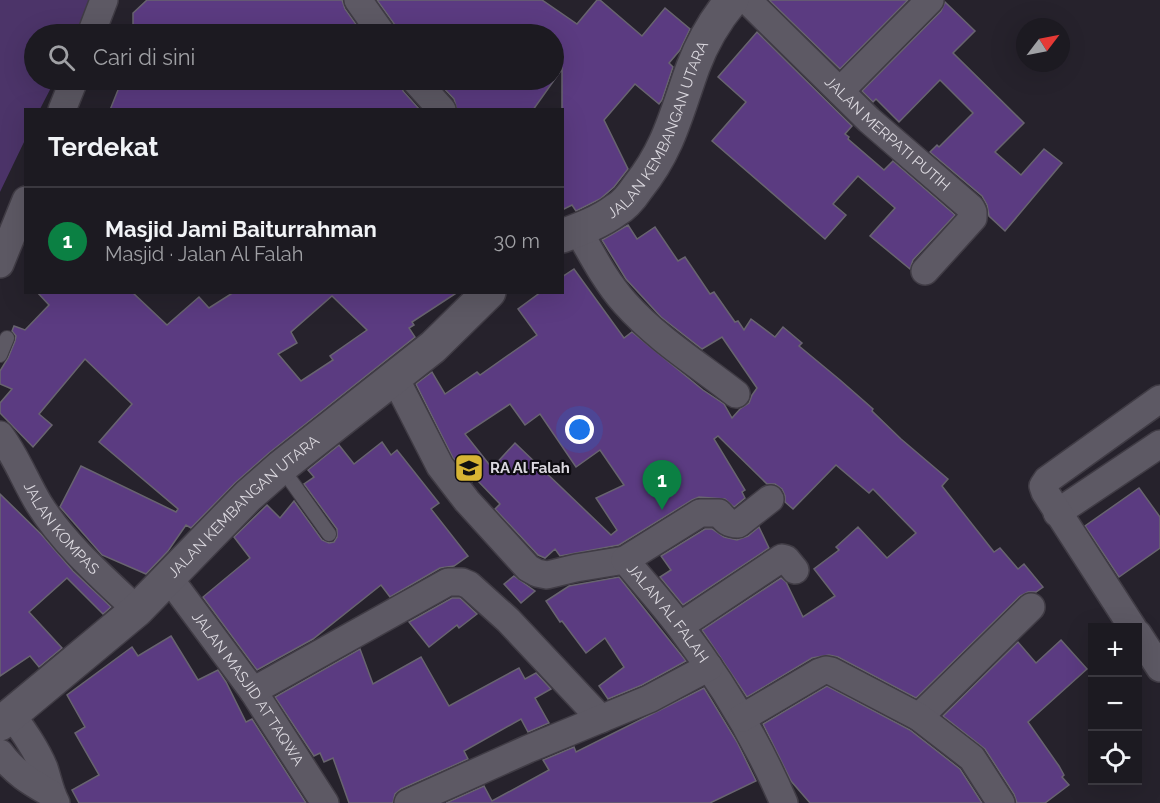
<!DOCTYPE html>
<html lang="id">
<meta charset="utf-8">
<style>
:root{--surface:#1c1a21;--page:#25232a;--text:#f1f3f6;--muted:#a0a1a5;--line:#3a383f;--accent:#0b8043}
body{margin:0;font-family:Raleway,sans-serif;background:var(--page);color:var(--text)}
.controls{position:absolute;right:18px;bottom:18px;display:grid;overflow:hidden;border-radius:0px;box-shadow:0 6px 24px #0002}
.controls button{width:54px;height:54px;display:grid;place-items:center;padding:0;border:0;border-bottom:2px solid var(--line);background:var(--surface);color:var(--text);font:30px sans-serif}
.compass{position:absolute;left:1016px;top:18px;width:54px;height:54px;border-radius:50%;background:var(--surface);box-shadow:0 6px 24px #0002;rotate:58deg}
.you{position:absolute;left:580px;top:430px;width:21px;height:21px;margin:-15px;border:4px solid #fff;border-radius:50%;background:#1a73e8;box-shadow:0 0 0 9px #1a73e833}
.badge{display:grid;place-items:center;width:39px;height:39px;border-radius:50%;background:var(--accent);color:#fff;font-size:20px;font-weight:700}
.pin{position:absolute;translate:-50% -50px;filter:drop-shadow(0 2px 3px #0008)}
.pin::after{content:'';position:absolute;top:32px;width:21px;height:18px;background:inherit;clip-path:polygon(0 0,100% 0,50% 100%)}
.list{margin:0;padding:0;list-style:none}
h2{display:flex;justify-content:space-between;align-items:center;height:78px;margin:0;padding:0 24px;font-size:26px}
h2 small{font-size:20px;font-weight:400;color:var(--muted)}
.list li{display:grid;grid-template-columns:39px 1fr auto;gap:18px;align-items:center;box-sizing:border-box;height:108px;padding:0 24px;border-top:2px solid var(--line)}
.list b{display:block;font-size:22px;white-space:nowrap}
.list p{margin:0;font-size:20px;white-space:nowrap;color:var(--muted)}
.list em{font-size:20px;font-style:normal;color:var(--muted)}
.icon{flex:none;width:33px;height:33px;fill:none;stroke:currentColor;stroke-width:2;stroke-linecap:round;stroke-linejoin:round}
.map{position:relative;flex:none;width:1160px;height:803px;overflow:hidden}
.search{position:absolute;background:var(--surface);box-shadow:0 6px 24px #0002;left:24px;top:24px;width:540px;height:66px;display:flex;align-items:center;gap:15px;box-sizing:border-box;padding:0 21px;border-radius:33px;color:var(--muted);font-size:22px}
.panel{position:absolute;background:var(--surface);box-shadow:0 6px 24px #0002;left:24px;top:108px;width:540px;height:186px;border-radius:0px}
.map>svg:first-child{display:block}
</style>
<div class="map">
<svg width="1160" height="803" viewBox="0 0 1160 803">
<rect width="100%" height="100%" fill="#26222c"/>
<polygon fill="#4c3469" points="0,0 93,0 76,34 34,34 34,80 55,80 40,109 26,110 25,140 0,192"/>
<g fill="#5b3b81" stroke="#68646f" stroke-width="1.5" fill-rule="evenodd">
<polygon points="147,0 342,0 345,9 363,34 133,34 133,13"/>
<polygon points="377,0 542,0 577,24 597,0 600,0 642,36 665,8 690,29 680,50 669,63 673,67 662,100 659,104 635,84 604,120 628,169 614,187 600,199 576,211 572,205 562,210 562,69 533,110 457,110 454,99 436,80 554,80 554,34 397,34 395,25"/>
<polygon points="769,0 908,0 840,69"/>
<polygon points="945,2 975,31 953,53 1024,123 995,152 1021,175 1044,149 1062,163 1005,231 989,216 987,205 982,196 930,152 937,145 939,147 973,113 940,80 899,122 876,99 873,102 862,91 941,11"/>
<polygon points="757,32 852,126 845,134 849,137 848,139 884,170 893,161 955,215 913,260 910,269 870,236 895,208 858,176 833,204 846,215 825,239 712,141 746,102 718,77"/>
<polygon points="122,80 400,80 403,91 420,110 110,110"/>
<path d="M628 225 637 239 655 227 678 261 685 257 710 294 714 292 735 322 738 321 744 330 751 319 775 337 783 327 802 343 799 346 840 380 873 409 872 411 901 439 948 479 942 486 994 552 1000 548 1018 569 1024 564 1043 587 1036 592H1028L1020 596 916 698 838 657 829 655 812 658 747 697 702 630 781 578 786 582 803 617 835 596 814 569 839 550 836 547 858 527 887 558 916 533 873 489 869 493 836 465 793 509 785 502V496L782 489 775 484H767L718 436 714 439 745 490 742 492 745 498 734 507 725 499 699 497 692 500 619 545 560 556 555 549 545 558 538 555 495 509 500 504 476 479 472 482 453 458 416 384 432 372 445 394 477 372 480 375 537 335 518 309 541 292H562V277L574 269 624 338 632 332 703 390 724 404 732 418 740 409 749 403 752 395 757 388 722 337 702 349 661 317 626 279 602 240ZM510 404 525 425 540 414 576 467 600 450 624 485 596 498 617 530 611 535 515 443 492 468 465 434Z"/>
<path d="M37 292H132L167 325 199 297 209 308 234 292H458L412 322 414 325 409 328 415 337 269 453 235 483 191 528 186 525 168 551 146 574 102 555 60 507 81 466 176 512 178 509 99 442 132 404 85 359 39 414 52 425 33 447 0 413V403L12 389 0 384V371L8 358 15 341 16 336 12 331 14 326 25 330 49 305ZM332 296 367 330 330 356 333 360 301 381 278 354 297 343 291 332Z"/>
<polygon points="382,442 391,455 397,450 439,503 431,509 468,556 454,566 440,568 390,597 381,585 313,639 257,670 203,597 250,558 234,537 267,505 280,518 294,501 322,540 329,543 334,542 337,537 337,529 304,484 314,477 308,470 339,445 354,464"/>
<polygon points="1139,488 1160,517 1160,548 1119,577 1085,526"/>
<polygon points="0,494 41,534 73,571 111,607 103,614 67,578 29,612 62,648 39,667 30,656 0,676"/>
<polygon points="759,527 769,548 683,605 660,577 671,570 661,556 705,529 712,529 724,537 737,540 748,536"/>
<polygon points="514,576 535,591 521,603 504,584"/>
<polygon points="619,577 686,661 642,685 608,699 599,686 624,667 605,638 586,653 562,621 560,622 546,601 569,586"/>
<polygon points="452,598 460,598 477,614 459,628 457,625 429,647 409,622"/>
<polygon points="171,636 198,680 218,670 226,682 246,722 252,719 306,803 79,803 72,790 99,775 75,733 85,727 67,695 132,647 138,656"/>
<polygon points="1061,640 1087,669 1028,722 1059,766 1064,775 1062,777 1069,785 1045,803 1017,803 1014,794 985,749 943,716 1018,642 1036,663"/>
<polygon points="360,649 373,684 421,657 449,706 519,668 525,679 536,673 551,689 535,698 549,723 528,732 521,719 464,751 468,759 401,789 395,794 393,803 349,803 333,758 324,762 320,753 314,756 275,697"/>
<polygon points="827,686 910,730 960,769 982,803 810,803 791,781 763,724"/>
<polygon points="704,688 737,742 756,781 710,803 446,803 484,786 492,801 549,770 543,760 574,747 576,752"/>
</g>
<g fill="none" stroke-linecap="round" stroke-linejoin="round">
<g stroke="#403c45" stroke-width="16">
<g id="service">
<polyline points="0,355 7,338"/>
<polyline points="281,467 329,534"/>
</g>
</g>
<g stroke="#403c45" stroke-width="30">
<g id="minor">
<polyline points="358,0 382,34"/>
<path id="s1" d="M747 0 869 120 971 208 973 212V218L925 271"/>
<polyline points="91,34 104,0"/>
<polyline points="415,80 442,110"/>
<polyline points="840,91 930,0"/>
<polyline points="62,110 74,80"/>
<path d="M578 230C592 255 606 282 625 303 657 339 699 365 736 394"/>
<polyline points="0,264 26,200"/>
<path id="s2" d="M395 378 440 466 467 501 528 568 537 573 547 575 576 568 625 560C643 582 663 604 681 628 722 682 757 740 784 803"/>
<path id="s3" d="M0 435C16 456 25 481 39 504 64 544 102 577 137 610"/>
<polyline points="1057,513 1160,444"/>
<path d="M625 560 700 513H719C725 520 728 524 738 524L770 499"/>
<path id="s4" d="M169 578 253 691 325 803"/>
<polyline points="680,626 782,558 786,559 795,570"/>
<polyline points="1133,628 1045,492 1043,486 1047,480 1160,399"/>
<polyline points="1138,634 1160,668"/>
<polyline points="253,691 448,582 462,582 469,585 508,620 601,719"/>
<path d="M12 715C24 732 36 749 44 768 48 780 50 792 56 803"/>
<polyline points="919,717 1031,607"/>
<polyline points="742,718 820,672 826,670 831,671 919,717 972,758 1001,803"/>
<path d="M0 753C14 772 30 782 50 793"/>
<polyline points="408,803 528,749 649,699 709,667"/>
</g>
</g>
<g stroke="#403c45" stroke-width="36">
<g id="tertiary">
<path id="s5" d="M562 236C581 229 600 222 616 210 625 205 632 196 638 187 669 149 677 111 693 67 702 43 716 19 732 0"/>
<path id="s6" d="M0 724 137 610 248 496 281 467 433 347 489 292"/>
</g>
</g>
<use href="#service" stroke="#5d5964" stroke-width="14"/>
<use href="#minor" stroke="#5d5964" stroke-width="27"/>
<use href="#tertiary" stroke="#5d5964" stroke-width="33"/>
</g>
<defs>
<g id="school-square" transform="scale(1.5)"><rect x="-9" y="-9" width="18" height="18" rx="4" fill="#d7b434" stroke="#0e0c11"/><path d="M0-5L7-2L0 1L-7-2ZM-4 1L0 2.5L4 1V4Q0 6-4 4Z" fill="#111"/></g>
</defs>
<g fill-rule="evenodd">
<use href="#school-square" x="469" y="468"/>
</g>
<g text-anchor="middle" stroke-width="4.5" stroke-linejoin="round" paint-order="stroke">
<g font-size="15" fill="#dbd8df" stroke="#0e0c11">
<text dy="5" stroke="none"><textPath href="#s5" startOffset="152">JALAN KEMBANGAN UTARA</textPath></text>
<text dy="5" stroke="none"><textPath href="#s1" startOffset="194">JALAN MERPATI PUTIH</textPath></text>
<text dy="5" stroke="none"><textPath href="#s6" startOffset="327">JALAN KEMBANGAN UTARA</textPath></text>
<text dy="5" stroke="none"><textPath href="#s3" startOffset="112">JALAN KOMPAS</textPath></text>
<text dy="5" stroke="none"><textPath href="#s2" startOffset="402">JALAN AL FALAH</textPath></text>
<text dy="5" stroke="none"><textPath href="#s4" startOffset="136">JALAN MASJID AT TAQWA</textPath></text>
</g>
<g font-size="15" font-weight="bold" fill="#dbd8df" stroke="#0e0c11" text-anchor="start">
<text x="490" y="473">RA Al Falah</text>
</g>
</g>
</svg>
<div class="controls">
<button>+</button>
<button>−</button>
<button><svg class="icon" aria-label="locate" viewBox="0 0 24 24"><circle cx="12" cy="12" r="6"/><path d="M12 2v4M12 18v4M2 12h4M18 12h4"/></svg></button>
</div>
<svg class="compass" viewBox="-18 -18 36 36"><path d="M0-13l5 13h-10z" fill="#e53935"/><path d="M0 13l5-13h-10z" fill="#a0a1a5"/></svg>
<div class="you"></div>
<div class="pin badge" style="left:662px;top:510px">1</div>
<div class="search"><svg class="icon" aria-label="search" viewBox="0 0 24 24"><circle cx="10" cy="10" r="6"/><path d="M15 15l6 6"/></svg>Cari di sini</div>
<section class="panel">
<h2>Terdekat<small></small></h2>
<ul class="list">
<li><span class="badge">1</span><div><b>Masjid Jami Baiturrahman</b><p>Masjid · Jalan Al Falah</p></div><em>30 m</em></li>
</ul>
</section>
</div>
